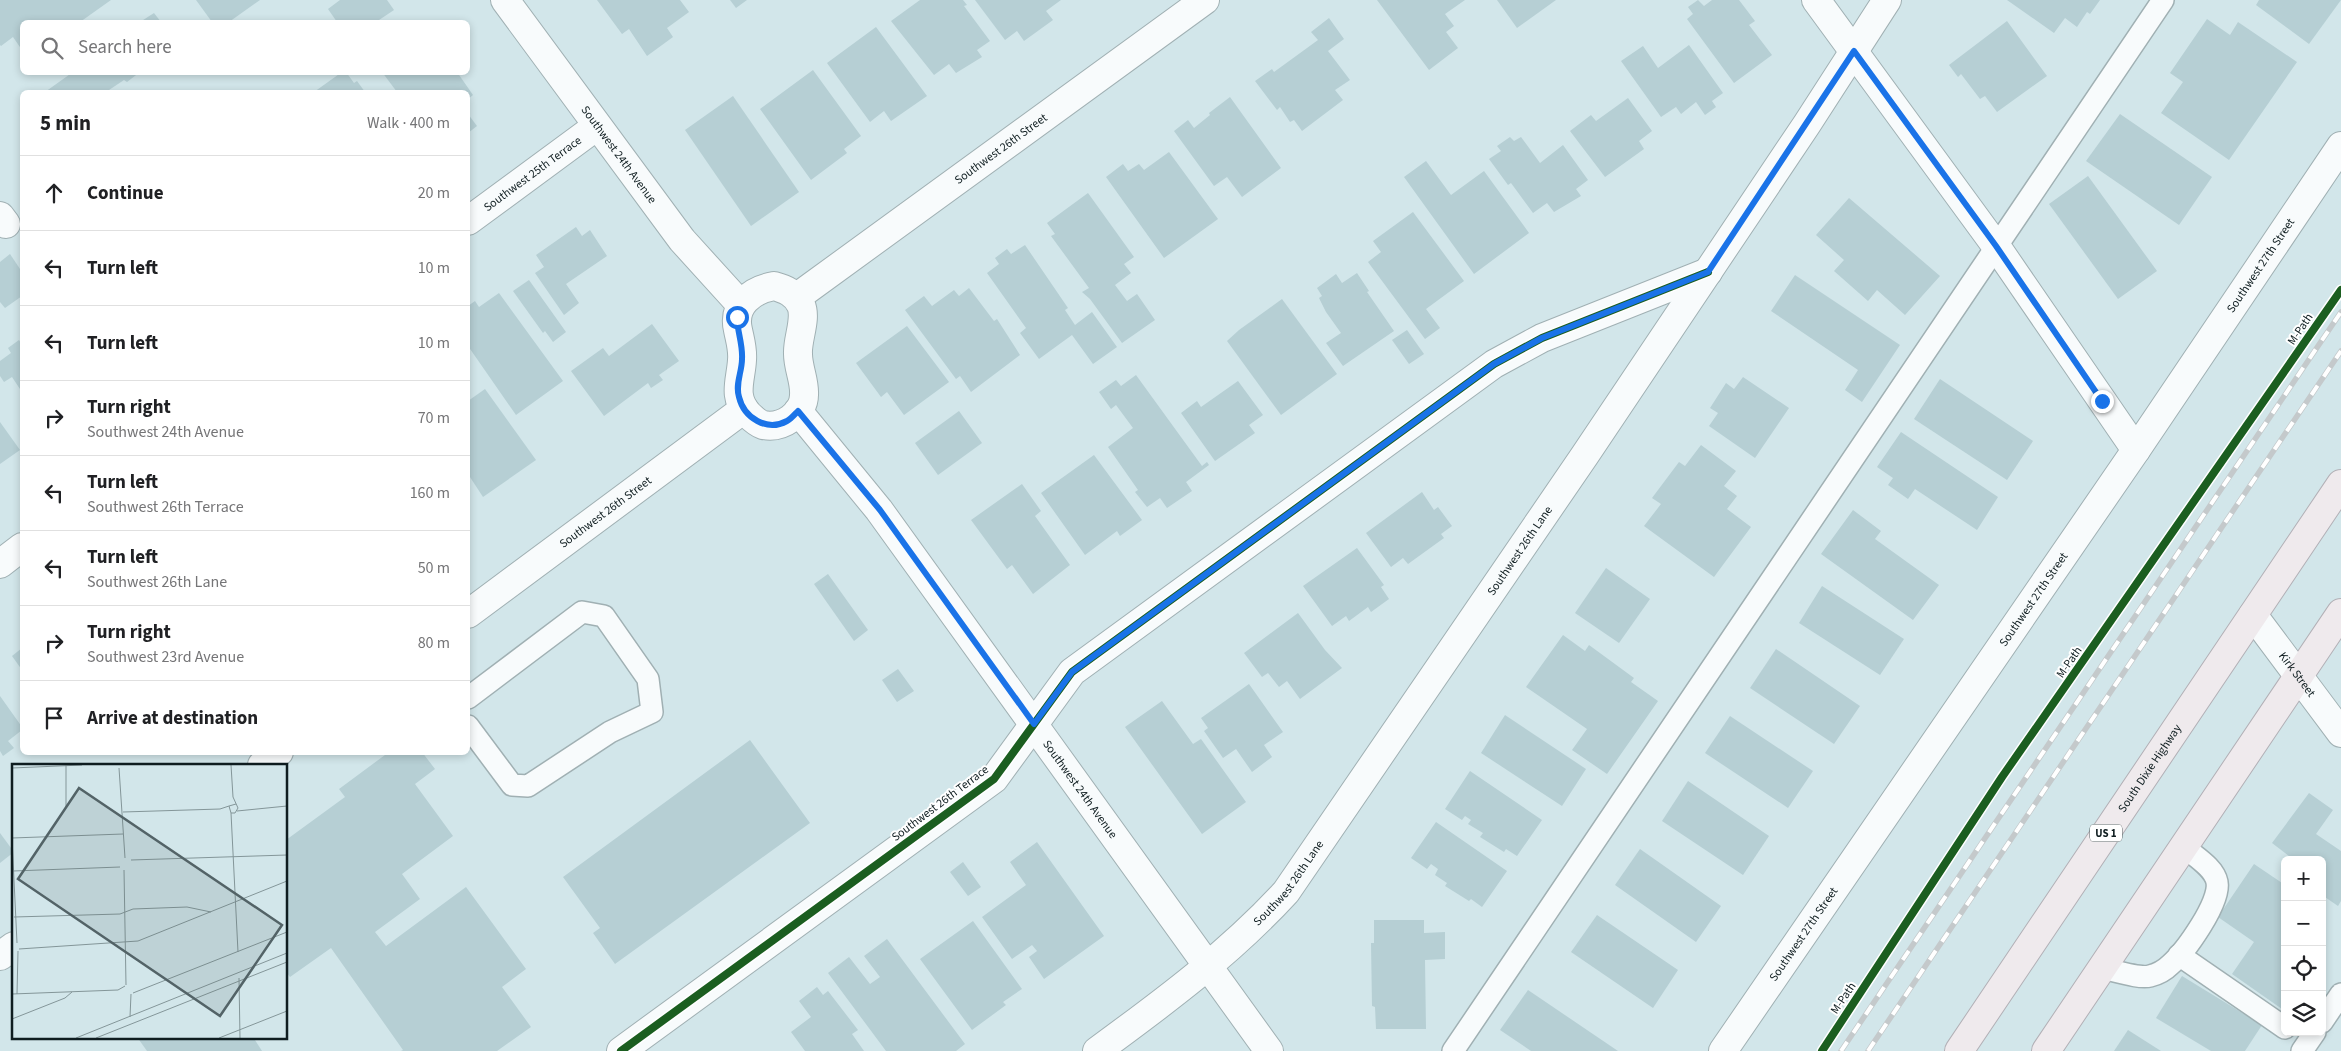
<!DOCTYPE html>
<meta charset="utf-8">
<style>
:root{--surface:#fff;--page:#f2f2f2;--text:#202124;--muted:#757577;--line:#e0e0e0}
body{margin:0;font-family:"Source Sans 3",sans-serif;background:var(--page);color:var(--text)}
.controls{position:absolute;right:15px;bottom:15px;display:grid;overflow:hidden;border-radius:8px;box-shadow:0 2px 8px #0003}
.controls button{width:45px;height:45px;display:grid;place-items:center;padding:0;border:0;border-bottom:1px solid var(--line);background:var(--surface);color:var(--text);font:25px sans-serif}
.stop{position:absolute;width:15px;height:15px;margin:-11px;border:4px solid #1a73e8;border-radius:50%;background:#fff}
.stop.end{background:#1a73e8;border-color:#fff;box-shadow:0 1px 5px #0008}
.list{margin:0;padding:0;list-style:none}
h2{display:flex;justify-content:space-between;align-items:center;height:65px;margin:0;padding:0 20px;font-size:21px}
h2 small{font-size:16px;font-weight:400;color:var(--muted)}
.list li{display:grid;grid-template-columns:32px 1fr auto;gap:15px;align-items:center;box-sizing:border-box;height:75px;padding:0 20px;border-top:1px solid var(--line)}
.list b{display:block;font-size:19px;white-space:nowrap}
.list p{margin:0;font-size:16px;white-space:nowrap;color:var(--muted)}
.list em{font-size:16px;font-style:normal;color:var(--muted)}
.icon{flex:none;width:28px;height:28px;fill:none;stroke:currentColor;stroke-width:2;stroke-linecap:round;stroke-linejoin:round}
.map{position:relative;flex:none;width:2341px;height:1051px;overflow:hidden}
.search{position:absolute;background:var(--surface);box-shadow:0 2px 8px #0003;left:20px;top:20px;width:450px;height:55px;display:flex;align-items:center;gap:12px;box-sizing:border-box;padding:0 18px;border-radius:8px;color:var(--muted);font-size:19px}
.panel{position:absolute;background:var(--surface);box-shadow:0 2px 8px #0003;left:20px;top:90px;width:450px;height:665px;border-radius:8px}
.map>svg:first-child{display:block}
</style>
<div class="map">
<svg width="2341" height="1051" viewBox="0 0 2341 1051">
<rect width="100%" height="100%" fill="#d2e6ea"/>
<g fill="#b6cfd4">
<polygon points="0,0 111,0 80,22 22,22 22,50 13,37 1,46 0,45"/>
<polygon points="196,0 260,0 229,22 212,22"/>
<polygon points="340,0 387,0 394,10 376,22 337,22 328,9"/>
<polygon points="597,0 680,0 689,12 667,28 673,37 647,56 629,29 622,34"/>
<polygon points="730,0 747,0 736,8"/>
<polygon points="920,0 963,0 967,5 964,6 990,41 977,50 982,57 956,73 949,64 934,75 891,21"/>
<polygon points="975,0 1061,0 1046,11 1053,20 1024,41 1017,31 1005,40"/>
<polygon points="1377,0 1465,0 1445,14 1454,26 1446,32 1458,48 1429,70"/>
<polygon points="1497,0 1556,0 1517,28"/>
<polygon points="1698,0 1704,6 1712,0 1739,0 1755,21 1749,25 1772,55 1734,83 1687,19 1693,14 1688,7"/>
<polygon points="2007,0 2100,0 2090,14 2087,12 2077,27 2065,18 2054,33"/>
<polygon points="2259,0 2341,0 2309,44 2256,5"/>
<polygon points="154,13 161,22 140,22"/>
<polygon points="1329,18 1344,39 1328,51 1350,80 1335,90 1343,100 1302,131 1294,120 1290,122 1280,107 1277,110 1255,81 1272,69 1274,72 1318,40 1311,32"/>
<polygon points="2207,19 2230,35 2238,22 2297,62 2229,160 2161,113 2183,82 2170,73"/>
<polygon points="2007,21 2047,76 1997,112 1985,96 1980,99 1961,74 1958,77 1949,65"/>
<polygon points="876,27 927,96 891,121 884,111 870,122 827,63"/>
<polygon points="1689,45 1723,93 1712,101 1716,107 1705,115 1696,102 1681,114 1676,107 1661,117 1621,61 1643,46 1658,68"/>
<polygon points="813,70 861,136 844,149 847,153 811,180 760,109"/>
<polygon points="73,72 140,72 127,82 124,80 106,92 45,92"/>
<polygon points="342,72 346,72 354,83 357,81 365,92 314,92"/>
<polygon points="382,72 457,72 473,95 468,99 468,92 397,92"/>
<polygon points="733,96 799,192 751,226 685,130"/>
<polygon points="1230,97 1281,168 1242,197 1227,177 1214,186 1174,131 1188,120 1194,128 1210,115 1209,113"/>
<polygon points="1628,98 1652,131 1639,141 1644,149 1605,177 1570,131 1591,115 1596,121"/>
<polygon points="468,114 477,126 468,133"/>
<polygon points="2120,114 2212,177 2179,225 2086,161"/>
<polygon points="1510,137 1514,141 1521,137 1540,163 1563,145 1588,180 1576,189 1581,196 1554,212 1547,203 1533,213 1511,183 1508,185 1489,159 1501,151 1497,146"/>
<polygon points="1169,152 1218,219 1164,258 1106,177 1123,164 1128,171 1139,164 1144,170"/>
<polygon points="1426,161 1451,195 1484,171 1529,233 1474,274 1404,177"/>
<polygon points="2088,176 2157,271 2118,299 2049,204"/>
<polygon points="1088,193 1134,257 1124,264 1131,273 1115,285 1127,301 1137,294 1155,320 1122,343 1090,299 1082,292 1089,288 1051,236 1055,234 1047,223"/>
<polygon points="1849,198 1940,276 1905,315 1877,290 1868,301 1834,271 1844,260 1816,235"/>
<polygon points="1413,212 1464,281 1426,309 1440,328 1425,339 1368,262 1381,252 1373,241"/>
<polygon points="576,227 582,236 590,230 607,256 566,284 579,303 564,315 535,273 544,267 536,255"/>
<polygon points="1025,245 1068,308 1065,310 1075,325 1092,312 1117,347 1093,364 1072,335 1039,359 1020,333 1026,328 987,273 999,264 995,258 1007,249 1011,254"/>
<polygon points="10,254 22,272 22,296 5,308 0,302 0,262"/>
<polygon points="1357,273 1369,291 1367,292 1394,331 1343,366 1326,343 1341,333 1326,312 1319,298 1322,296 1317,288 1336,274 1342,283"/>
<polygon points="1795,275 1900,345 1862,402 1845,390 1858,370 1771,311"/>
<polygon points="529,280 566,332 553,342 545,331 543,333 513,291"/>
<polygon points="969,288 994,321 997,319 1020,355 971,392 960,376 956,379 905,310 924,296 932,306 954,290 959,296"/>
<polygon points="499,293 563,381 516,415 468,346 468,306 475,301 479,307"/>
<polygon points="1282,299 1337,374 1281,415 1227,341 1239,330"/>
<polygon points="652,324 679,361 659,375 663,380 651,388 648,383 604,416 571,371 603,348 609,356"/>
<polygon points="907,326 949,382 904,415 887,392 881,397 856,363"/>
<polygon points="1407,330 1424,354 1409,364 1392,340"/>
<polygon points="19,340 22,345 22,392 12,377 4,382 0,376 0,361 11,353 8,348"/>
<polygon points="1136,375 1202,466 1207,462 1209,465 1186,482 1192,491 1167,508 1160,498 1147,507 1135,492 1138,490 1108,447 1133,428 1116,405 1111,409 1099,392 1116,380 1121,386"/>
<polygon points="1743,377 1789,408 1755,458 1709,426 1718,413 1710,408 1726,383 1734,389"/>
<polygon points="1940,379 2033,441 2007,480 1914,419"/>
<polygon points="1238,381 1263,415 1249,425 1255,433 1215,461 1181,413 1197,401 1201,407"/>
<polygon points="485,389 536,460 483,497 468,474 468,401"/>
<polygon points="959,411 982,443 938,475 915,443"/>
<polygon points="0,422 20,450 0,464"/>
<polygon points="1901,432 1998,497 1977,530 1915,489 1908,499 1888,485 1893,478 1877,467"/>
<polygon points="1701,445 1736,471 1724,486 1737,496 1727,509 1751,527 1714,577 1644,526 1661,504 1652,498 1679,462 1685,466"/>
<polygon points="1094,455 1142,520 1120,536 1117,531 1085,555 1041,493"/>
<polygon points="1022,484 1041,511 1035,516 1070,565 1033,594 1012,565 1007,569 971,520"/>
<polygon points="1422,492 1434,510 1438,507 1452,526 1441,534 1444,538 1408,564 1403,558 1391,567 1366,533"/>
<polygon points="1853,510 1881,531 1875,539 1939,585 1913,620 1821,554"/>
<polygon points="1357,548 1384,585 1381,587 1389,599 1371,612 1368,607 1349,621 1346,616 1332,626 1303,586"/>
<polygon points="1606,568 1650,599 1619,643 1575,613"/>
<polygon points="828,574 868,630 854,641 814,584"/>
<polygon points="1822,586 1904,639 1880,675 1799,623"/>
<polygon points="1298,613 1325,650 1342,668 1300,699 1287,681 1279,687 1268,673 1262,677 1244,653"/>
<polygon points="1563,635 1585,651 1589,645 1634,678 1631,682 1658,701 1607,774 1572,750 1587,729 1526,687"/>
<polygon points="22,648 22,670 12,656"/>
<polygon points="1776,649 1860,706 1834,744 1750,688"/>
<polygon points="898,669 914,691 897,702 882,680"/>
<polygon points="1249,684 1283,732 1264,745 1272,757 1252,772 1236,749 1223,758 1204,731 1208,728 1201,718"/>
<polygon points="0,696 22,727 22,730 8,741 14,748 3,756 0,751"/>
<polygon points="1162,701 1193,744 1201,739 1246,802 1202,834 1125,727"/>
<polygon points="1505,715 1586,769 1562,806 1481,753"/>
<polygon points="1730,716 1813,771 1788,808 1705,753"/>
<polygon points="750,740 810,823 615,964 593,933 600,928 563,877"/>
<polygon points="389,752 422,752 435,769 415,784 453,836 402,874 420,899 375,932 386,946 466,887 526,969 502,987 531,1027 497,1051 401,1051 403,1050 331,948 290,977 286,972 286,840 345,797 339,789"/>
<polygon points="1470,771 1542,820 1517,856 1506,849 1504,852 1480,837 1483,833 1468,824 1471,820 1465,816 1462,820 1445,809"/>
<polygon points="1688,781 1769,836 1743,875 1662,821"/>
<polygon points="2309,793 2333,810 2316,834 2341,851 2341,901 2338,906 2322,895 2322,860 2294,860 2272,843"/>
<polygon points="1436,822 1507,871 1482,907 1471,899 1469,901 1445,886 1447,883 1435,875 1438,869 1431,864 1427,869 1411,858"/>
<polygon points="0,833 14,852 0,863"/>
<polygon points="1037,842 1104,936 1044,979 1029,957 1037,951 1032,945 1012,959 982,917 1026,885 1010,862"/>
<polygon points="1640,849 1721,906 1696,942 1615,885"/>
<polygon points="963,862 981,887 968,896 950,872"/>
<polygon points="2254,864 2285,885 2285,932 2283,935 2285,936 2285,1005 2282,1009 2232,974 2254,942 2218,917"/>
<polygon points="1597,915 1678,970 1653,1008 1571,952"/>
<polygon points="1374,920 1424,920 1424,933 1445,932 1445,959 1425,960 1426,1029 1376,1029 1375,1007 1372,1006 1371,943 1374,943"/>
<polygon points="973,921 1022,989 1003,1002 1006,1005 972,1030 920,959"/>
<polygon points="887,939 965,1044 956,1051 886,1051 828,973 849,957 870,984 880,977 864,956"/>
<polygon points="2182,976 2262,1025 2245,1051 2211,1051 2156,1018"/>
<polygon points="817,987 823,995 828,991 858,1030 852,1034 864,1051 805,1051 791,1032 811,1017 799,1001"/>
<polygon points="1528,990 1618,1051 1531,1051 1500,1030"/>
<polygon points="2128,1030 2161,1051 2114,1051"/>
<polygon points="137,1037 253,1037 262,1051 147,1051"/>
</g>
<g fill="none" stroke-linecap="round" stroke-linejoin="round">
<g stroke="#a0b0b3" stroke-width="24">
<g id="service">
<polyline points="468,698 582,612 604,616 648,679 652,712 610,732 528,786 512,785 468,726"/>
<polyline points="2179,955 2285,1028"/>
<path d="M2101 968C2113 970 2139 979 2150 976 2158 974 2165 970 2170 965 2185 952 2221 902 2217 882 2214 867 2194 856 2183 846"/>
<polyline points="2322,1022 2341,994"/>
<polyline points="1453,1051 2163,0"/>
<polyline points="2302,1051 2315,1032"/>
</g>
</g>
<g stroke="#a0b0b3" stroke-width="30">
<g id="minor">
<path id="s1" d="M505 0 682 240 741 305"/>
<polyline points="1816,0 1996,246 2136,450"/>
<polyline points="0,216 6,224"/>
<path id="s2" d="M468 221 597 126"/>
<path d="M774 286C785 289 795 293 801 305 807 319 797 339 798 354 798 368 805 381 804 395 804 414 782 429 763 425 757 423 752 418 748 414 732 396 741 380 742 360 743 349 740 340 738 330 732 305 752 290 774 286Z"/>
<path id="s3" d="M797 297 1205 0"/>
<path id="s4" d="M798 411 879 510 1269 1051"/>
<polyline points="0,564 22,547"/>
<path id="s5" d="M468 614 744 409"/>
<path id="s6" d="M2253 615 2341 733"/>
<polyline points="262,765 279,752"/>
<polyline points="0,956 14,946"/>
<polyline points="621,1051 994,779 1072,672 1494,364 1542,338 1708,272"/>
<path id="s7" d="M1097 1051C1164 1002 1230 953 1286 892L1585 455 1807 124 1887 0"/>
<path id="s8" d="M1723 1051 2136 450 2341 146"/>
</g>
</g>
<g stroke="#b2b0b6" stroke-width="30">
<g id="trunk">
<path id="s9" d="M1959 1051 2341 484"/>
<polyline points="2046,1051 2341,613"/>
</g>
</g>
<use href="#service" stroke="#f8fbfc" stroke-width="21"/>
<use href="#minor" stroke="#f8fbfc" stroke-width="28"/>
<use href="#trunk" stroke="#efeaed" stroke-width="28"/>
<g stroke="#c4c9cb" stroke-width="5.5">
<g id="rail">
<polyline points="1841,1051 2341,312"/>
<polyline points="1868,1051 2341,351"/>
</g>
</g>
<use href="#rail" stroke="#fff" stroke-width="4" stroke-dasharray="11" stroke-linecap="butt"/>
<g stroke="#fff" stroke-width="11">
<g id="cycleway">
<polyline points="621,1051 994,779 1072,672 1494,364 1542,338 1708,272"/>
<polyline points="1822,1051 2002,777 2341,290"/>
</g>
</g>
<use href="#cycleway" stroke="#1b5e20" stroke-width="8"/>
</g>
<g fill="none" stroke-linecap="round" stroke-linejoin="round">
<path stroke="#1a73e8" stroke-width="6" d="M737 317C737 331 743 344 742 359 742 372 735 384 739 397 744 418 767 432 787 421 791 419 795 414 798 411L880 510 1034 724 1072 672 1494 364 1542 338 1708 272 1854 51 1996 246 2102 401"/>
</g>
<g text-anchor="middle" stroke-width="4" stroke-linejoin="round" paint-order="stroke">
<rect fill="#fff" stroke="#576163" stroke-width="1" x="2090" y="824.5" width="32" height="17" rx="4"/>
<g font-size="11" font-weight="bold" fill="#0f1d20">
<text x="2106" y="837">US 1</text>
</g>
<g font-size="12" fill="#0f1d20" stroke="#fff">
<text dy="4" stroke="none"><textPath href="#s3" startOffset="252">Southwest 26th Street</textPath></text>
<text dy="4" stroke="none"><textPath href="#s1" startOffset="192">Southwest 24th Avenue</textPath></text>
<text dy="4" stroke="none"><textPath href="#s2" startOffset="80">Southwest 25th Terrace</textPath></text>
<text dy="4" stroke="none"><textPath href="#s8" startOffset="952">Southwest 27th Street</textPath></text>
<text transform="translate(2300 329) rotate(-56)" y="4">M-Path</text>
<text dy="4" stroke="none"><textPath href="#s5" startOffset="171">Southwest 26th Street</textPath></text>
<text dy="4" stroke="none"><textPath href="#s7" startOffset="661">Southwest 26th Lane</textPath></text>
<text dy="4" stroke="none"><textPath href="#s8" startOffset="548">Southwest 27th Street</textPath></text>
<text transform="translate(2069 662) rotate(-55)" y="4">M-Path</text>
<text dy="4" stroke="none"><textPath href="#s6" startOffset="74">Kirk Street</textPath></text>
<text dy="4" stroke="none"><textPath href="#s9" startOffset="341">South Dixie Highway</textPath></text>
<text dy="4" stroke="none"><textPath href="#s4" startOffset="472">Southwest 24th Avenue</textPath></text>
<text transform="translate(940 803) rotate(-37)" y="4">Southwest 26th Terrace</text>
<text dy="4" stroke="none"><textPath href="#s7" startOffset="256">Southwest 26th Lane</textPath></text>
<text dy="4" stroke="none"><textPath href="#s8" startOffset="142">Southwest 27th Street</textPath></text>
<text transform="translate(1843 998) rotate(-56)" y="4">M-Path</text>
</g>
</g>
<g transform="translate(12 764)">
<rect width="275" height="275" fill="#d2e6ea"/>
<path fill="none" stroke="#849699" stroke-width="1" d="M54 1V44M219 1 221 33 226 44 223 49H219L217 42 224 40M0 4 70 1M107 4 113 94M225 47 275 42M111 48 208 45 217 42M219 49 226 188M0 74 111 70M0 74 5 179M119 96 275 91M112 106 114 221M1 107 108 103M2 153 108 150 121 145 175 143 199 148M7 185 126 177 275 117M227 214 228 274M121 229 275 168M0 230 106 226 113 222M5 230 6 187M118 253 119 230M0 255 53 234 60 228M64 274 275 189M84 274 275 198M207 274 275 247"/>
<path fill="#536367" fill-opacity="0.15" stroke="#536367" stroke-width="2.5" d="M67 24 270 161 208 252 6 115Z"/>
<rect width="275" height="275" fill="none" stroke="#0f1d20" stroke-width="2.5"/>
</g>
</svg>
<div class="controls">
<button>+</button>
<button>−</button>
<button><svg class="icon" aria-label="locate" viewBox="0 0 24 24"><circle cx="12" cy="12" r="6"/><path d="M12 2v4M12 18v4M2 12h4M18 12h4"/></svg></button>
<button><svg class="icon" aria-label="layers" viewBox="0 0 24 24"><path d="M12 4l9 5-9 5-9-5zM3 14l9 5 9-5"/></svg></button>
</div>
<div class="stop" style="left:737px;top:317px"></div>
<div class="stop end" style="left:2102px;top:401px"></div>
<div class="search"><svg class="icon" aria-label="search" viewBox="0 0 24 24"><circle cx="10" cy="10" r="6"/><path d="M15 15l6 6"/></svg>Search here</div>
<section class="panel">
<h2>5 min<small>Walk · 400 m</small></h2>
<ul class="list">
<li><svg class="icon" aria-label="ahead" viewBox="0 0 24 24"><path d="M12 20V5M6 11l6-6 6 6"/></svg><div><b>Continue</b></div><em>20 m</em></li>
<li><svg class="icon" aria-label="left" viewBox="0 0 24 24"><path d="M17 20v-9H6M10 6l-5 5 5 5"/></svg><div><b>Turn left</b></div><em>10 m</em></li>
<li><svg class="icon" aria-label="left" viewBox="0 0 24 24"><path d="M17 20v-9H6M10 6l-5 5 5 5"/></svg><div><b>Turn left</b></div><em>10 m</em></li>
<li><svg class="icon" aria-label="right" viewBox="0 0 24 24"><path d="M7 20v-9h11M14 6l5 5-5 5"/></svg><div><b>Turn right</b><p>Southwest 24th Avenue</p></div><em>70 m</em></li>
<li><svg class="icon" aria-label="left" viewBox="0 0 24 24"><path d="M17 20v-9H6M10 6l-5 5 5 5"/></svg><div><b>Turn left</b><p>Southwest 26th Terrace</p></div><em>160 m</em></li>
<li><svg class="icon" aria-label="left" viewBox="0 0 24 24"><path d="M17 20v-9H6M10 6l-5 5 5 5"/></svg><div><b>Turn left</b><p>Southwest 26th Lane</p></div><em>50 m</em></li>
<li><svg class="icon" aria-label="right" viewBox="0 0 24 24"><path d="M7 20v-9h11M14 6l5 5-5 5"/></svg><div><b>Turn right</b><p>Southwest 23rd Avenue</p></div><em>80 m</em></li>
<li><svg class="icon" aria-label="arrive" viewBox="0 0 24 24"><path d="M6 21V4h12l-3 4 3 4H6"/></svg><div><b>Arrive at destination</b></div></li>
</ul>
</section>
</div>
